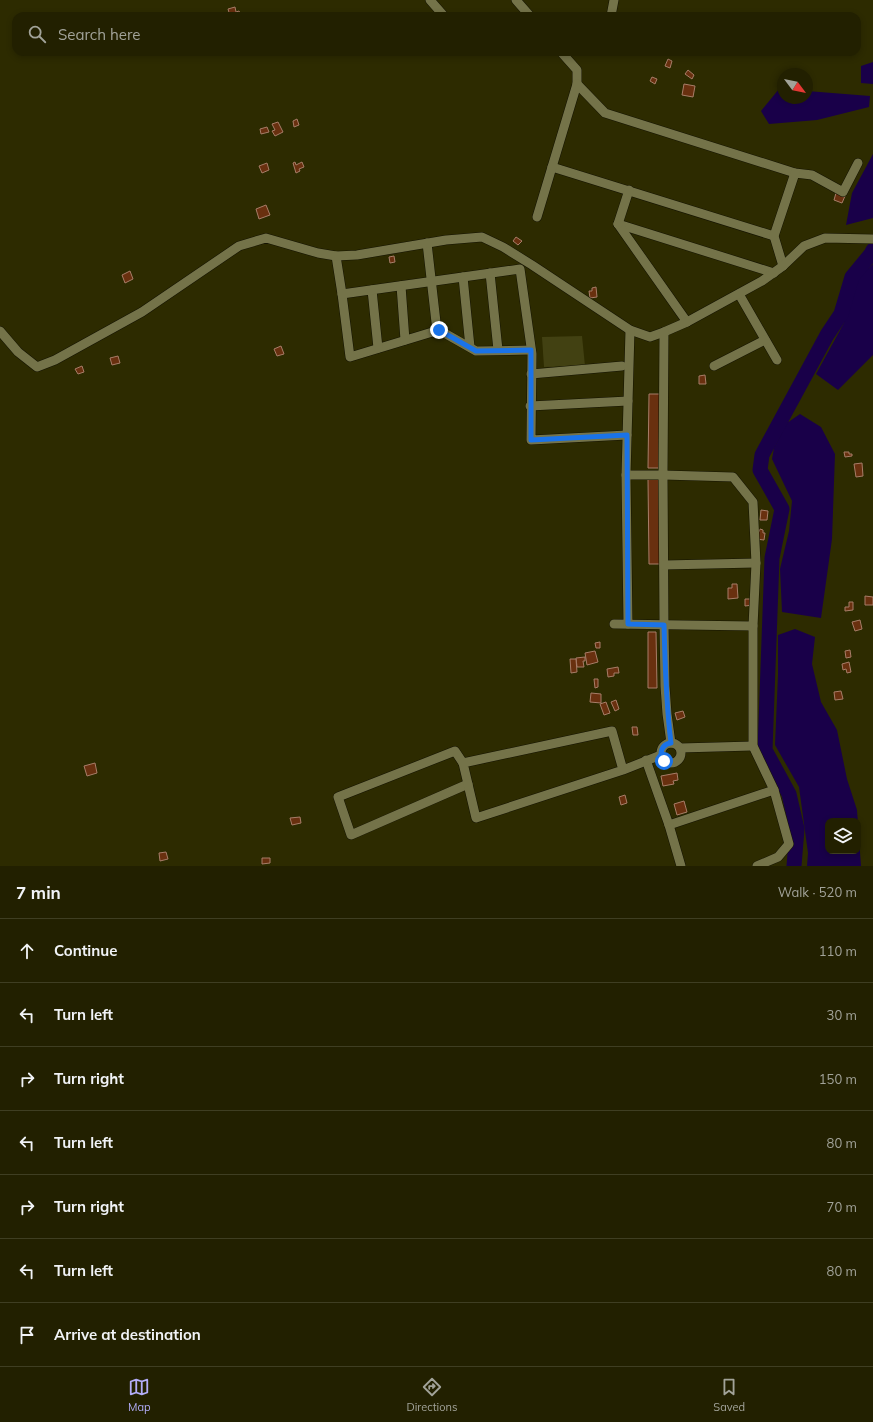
<!DOCTYPE html>
<meta charset="utf-8">
<style>
:root{--surface:#222000;--page:#2a280a;--text:#f1f3f6;--muted:#a2a399;--line:#3f3e22;--accent:#b3adf9}
body{margin:0;font-family:Mulish,sans-serif;background:var(--page);color:var(--text)}
.controls{position:absolute;right:12px;bottom:12px;display:grid;overflow:hidden;border-radius:8px;box-shadow:0 2px 6px #0003}
.controls button{width:36px;height:36px;display:grid;place-items:center;padding:0;border:0;border-bottom:1px solid var(--line);background:var(--surface);color:var(--text);font:20px sans-serif}
.compass{position:absolute;left:777px;top:68px;width:36px;height:36px;border-radius:50%;background:var(--surface);box-shadow:0 2px 6px #0003;rotate:122deg}
.stop{position:absolute;width:12px;height:12px;margin:-9px;border:3px solid #1a73e8;border-radius:50%;background:#fff}
.stop.end{background:#1a73e8;border-color:#fff;box-shadow:0 1px 4px #0008}
.list{margin:0;padding:0;list-style:none}
h2{display:flex;justify-content:space-between;align-items:center;height:52px;margin:0;padding:0 16px;font-size:17px}
h2 small{font-size:13px;font-weight:400;color:var(--muted)}
.list li{display:grid;grid-template-columns:26px 1fr auto;gap:12px;align-items:center;box-sizing:border-box;height:64px;padding:0 16px;border-top:1px solid var(--line)}
.list b{display:block;font-size:15px;white-space:nowrap}
.list em{font-size:13px;font-style:normal;color:var(--muted)}
.icon{flex:none;width:22px;height:22px;fill:none;stroke:currentColor;stroke-width:2;stroke-linecap:round;stroke-linejoin:round}
.map{position:relative;flex:none;width:873px;height:866px;overflow:hidden}
.search{position:absolute;background:var(--surface);box-shadow:0 2px 6px #0003;left:12px;right:12px;top:12px;height:44px;display:flex;align-items:center;gap:10px;box-sizing:border-box;padding:0 14px;border-radius:12px;color:var(--muted);font-size:15px}
.sheet{height:500px;background:var(--surface)}
nav{display:flex;justify-content:space-around;align-items:center;box-sizing:border-box;height:56px;border-top:1px solid var(--line);background:var(--surface);font-size:11px;color:var(--muted)}
nav a{display:grid;justify-items:center;gap:2px}
nav .on{color:var(--accent)}
.map>svg:first-child{display:block}
</style>
<div class="map">
<svg width="873" height="866" viewBox="0 0 873 866">
<rect width="100%" height="100%" fill="#2d2b00"/>
<polygon fill="#424112" points="582,336 585,366 544,367 542,337"/>
<g fill="#190049" fill-rule="evenodd">
<polygon points="873,62 873,84 861,83 861,66"/>
<polygon points="779,89 783,89 783,98 807,98 807,91 870,96 869,107 817,120 769,124 761,111"/>
<polygon points="873,154 873,218 846,225 852,193"/>
<polygon points="873,264 873,355 838,390 816,374 844,323 859,277"/>
<polygon points="800,414 821,427 835,454 832,539 821,618 782,612 780,569 789,531 792,501 772,459 774,448 787,423"/>
<path d="M795 629 815 637 812 664 821 702 837 730 847 779 857 810 861 866H807L808 853 799 787 775 745 778 675V635ZM828 821H858V851H828Z"/>
</g>
<g fill="none" stroke-linecap="round" stroke-linejoin="round">
<polyline stroke="#190049" stroke-width="15" points="794,866 797,829 789,794 765,750 772,558 782,509 760,470 762,455 827,335 841,314 852,277 871,254 873,250"/>
</g>
<g fill="#69300f" stroke="#a77d68">
<polygon points="235,7 236,12 239,11 241,15 230,16 228,9"/>
<polygon points="668,59 672,61 670,68 665,66"/>
<polygon points="688,70 694,75 692,79 685,74"/>
<polygon points="652,77 657,79 655,84 650,81"/>
<polygon points="684,84 695,86 693,97 682,95"/>
<polygon points="297,119 299,125 294,127 293,121"/>
<polygon points="278,122 283,132 275,136 272,131 275,130 272,124"/>
<polygon points="267,127 269,132 261,134 260,129"/>
<polygon points="295,162 296,165 302,162 304,167 299,169 300,171 296,173 293,163"/>
<polygon points="267,163 269,170 262,173 259,166"/>
<polygon points="836,193 845,196 842,203 834,200"/>
<polygon points="266,205 270,215 259,219 256,209"/>
<polygon points="516,237 522,241 518,245 513,241"/>
<polygon points="394,256 395,262 390,263 389,257"/>
<polygon points="130,271 133,279 125,283 122,275"/>
<polygon points="596,287 597,297 590,298 589,291 592,291 592,288"/>
<polygon points="281,346 284,354 277,356 274,349"/>
<polygon points="118,356 120,363 112,365 110,358"/>
<polygon points="82,366 84,372 78,374 75,369"/>
<polygon points="705,375 706,384 699,384 699,376"/>
<polygon points="649,394 660,394 659,468 648,468"/>
<polygon points="844,452 849,452 849,454 852,454 852,456 845,457"/>
<polygon points="862,463 863,476 856,477 854,464"/>
<polygon points="660,478 661,564 649,564 648,479"/>
<polygon points="761,510 768,511 767,520 760,520"/>
<polygon points="760,529 763,530 763,533 765,533 764,540 756,539 757,532 759,532"/>
<polygon points="732,584 737,584 738,598 728,599 728,588 732,588"/>
<polygon points="865,596 873,597 873,605 865,605"/>
<polygon points="745,599 753,599 753,605 745,606"/>
<polygon points="849,602 853,602 853,610 845,611 845,607 849,607"/>
<polygon points="860,620 862,629 855,631 852,622"/>
<polygon points="648,632 656,632 657,688 648,688"/>
<polygon points="600,642 600,648 596,648 595,643"/>
<polygon points="850,650 851,657 846,658 845,651"/>
<polygon points="595,651 598,662 587,665 585,653"/>
<polygon points="585,657 585,661 583,661 584,667 577,667 576,658"/>
<polygon points="570,659 576,659 577,672 571,673"/>
<polygon points="849,662 851,672 847,673 846,669 843,670 842,664"/>
<polygon points="618,667 619,673 614,673 614,676 608,677 607,669"/>
<polygon points="594,679 598,679 598,687 595,688"/>
<polygon points="841,691 843,699 835,700 834,692"/>
<polygon points="591,693 601,694 601,703 590,702"/>
<polygon points="616,700 619,709 615,711 611,702"/>
<polygon points="606,702 610,713 604,715 600,704"/>
<polygon points="683,711 685,717 677,720 675,713"/>
<polygon points="632,727 637,727 638,735 633,735"/>
<polygon points="95,763 97,773 87,776 84,766"/>
<polygon points="677,773 678,780 673,781 674,784 663,786 661,776"/>
<polygon points="625,795 627,803 621,805 619,797"/>
<polygon points="684,801 687,812 677,815 674,804"/>
<polygon points="300,817 301,823 292,825 290,818"/>
<polygon points="166,852 168,859 160,861 159,853"/>
<polygon points="262,858 270,858 270,863 262,864"/>
</g>
<g fill="none" stroke-linecap="round" stroke-linejoin="round">
<g stroke="#141300" stroke-width="10">
<g id="minor">
<polyline points="430,0 444,16"/>
<polyline points="516,0 530,16"/>
<polyline points="611,16 614,0"/>
<polyline points="561,52 577,70 577,84"/>
<polyline points="552,167 774,236"/>
<polyline points="537,217 577,84 605,113 795,173 812,175 843,192 858,163"/>
<polyline points="618,224 774,273"/>
<polyline points="618,224 687,322"/>
<polyline points="618,224 629,190"/>
<polyline points="427,243 437,331"/>
<polyline points="336,256 342,294 350,357 439,330 476,351 531,350"/>
<polyline points="783,266 774,236 795,173"/>
<polyline points="490,273 498,350"/>
<polyline points="463,277 470,347"/>
<polyline points="401,286 405,340"/>
<polyline points="372,290 378,348"/>
<polyline points="342,294 520,269 532,354 531,440 627,435"/>
<polyline points="739,294 777,360"/>
<polyline points="0,331 18,352 37,367 55,360 142,312 239,246 266,238 318,253 336,256 357,255 446,240 482,237 503,247 532,265 630,330 650,337 664,332 687,322 762,281 783,266 804,246 825,238 873,239"/>
<polyline points="664,332 663,475 664,625 665,686 667,714 671,743"/>
<polyline points="714,366 765,340"/>
<polyline points="531,374 622,366"/>
<polyline points="530,406 628,401"/>
<polyline points="626,475 630,330"/>
<polyline points="664,565 756,563"/>
<polyline points="614,624 753,626"/>
<polyline points="628,624 626,475 663,475 733,477 753,502 756,563 753,626 753,746 774,790 669,825"/>
<circle cx="671" cy="753" r="10"/>
<polyline points="680,748 753,746"/>
<polyline points="646,760 669,825 681,866"/>
<polyline points="463,763 455,751 338,797 351,835 468,784"/>
<polyline points="623,770 612,731 463,763 476,818 623,770 661,755"/>
<polyline points="757,866 778,857 789,844 774,790"/>
</g>
</g>
<use href="#minor" stroke="#747349" stroke-width="9"/>
</g>
<g fill="none" stroke-linecap="round" stroke-linejoin="round">
<path stroke="#1a73e8" stroke-width="5" d="M439 330 476 351 531 350V440L627 435 628 624 664 625C665 665 666 704 671 743 664 744 661 748 661 755L664 761"/>
</g>
</svg>
<div class="controls">
<button><svg class="icon" aria-label="layers" viewBox="0 0 24 24"><path d="M12 4l9 5-9 5-9-5zM3 14l9 5 9-5"/></svg></button>
</div>
<svg class="compass" viewBox="-18 -18 36 36"><path d="M0-13l5 13h-10z" fill="#e53935"/><path d="M0 13l5-13h-10z" fill="#a2a399"/></svg>
<div class="stop" style="left:664px;top:761px"></div>
<div class="stop end" style="left:439px;top:330px"></div>
<div class="search"><svg class="icon" aria-label="search" viewBox="0 0 24 24"><circle cx="10" cy="10" r="6"/><path d="M15 15l6 6"/></svg>Search here</div>
</div>
<section class="sheet">
<h2>7 min<small>Walk · 520 m</small></h2>
<ul class="list">
<li><svg class="icon" aria-label="ahead" viewBox="0 0 24 24"><path d="M12 20V5M6 11l6-6 6 6"/></svg><div><b>Continue</b></div><em>110 m</em></li>
<li><svg class="icon" aria-label="left" viewBox="0 0 24 24"><path d="M17 20v-9H6M10 6l-5 5 5 5"/></svg><div><b>Turn left</b></div><em>30 m</em></li>
<li><svg class="icon" aria-label="right" viewBox="0 0 24 24"><path d="M7 20v-9h11M14 6l5 5-5 5"/></svg><div><b>Turn right</b></div><em>150 m</em></li>
<li><svg class="icon" aria-label="left" viewBox="0 0 24 24"><path d="M17 20v-9H6M10 6l-5 5 5 5"/></svg><div><b>Turn left</b></div><em>80 m</em></li>
<li><svg class="icon" aria-label="right" viewBox="0 0 24 24"><path d="M7 20v-9h11M14 6l5 5-5 5"/></svg><div><b>Turn right</b></div><em>70 m</em></li>
<li><svg class="icon" aria-label="left" viewBox="0 0 24 24"><path d="M17 20v-9H6M10 6l-5 5 5 5"/></svg><div><b>Turn left</b></div><em>80 m</em></li>
<li><svg class="icon" aria-label="arrive" viewBox="0 0 24 24"><path d="M6 21V4h12l-3 4 3 4H6"/></svg><div><b>Arrive at destination</b></div></li>
</ul>
</section>
<nav>
<a class="on"><svg class="icon" aria-label="map" viewBox="0 0 24 24"><path d="M3 6l6-2 6 2 6-2v14l-6 2-6-2-6 2zM9 4v14M15 6v14"/></svg>Map</a>
<a><svg class="icon" aria-label="directions" viewBox="0 0 24 24"><path d="M12 3l9 9-9 9-9-9zM9 14v-3h6M13 9l2 2-2 2"/></svg>Directions</a>
<a><svg class="icon" aria-label="saved" viewBox="0 0 24 24"><path d="M7 4h10v16l-5-4-5 4z"/></svg>Saved</a>
</nav>
